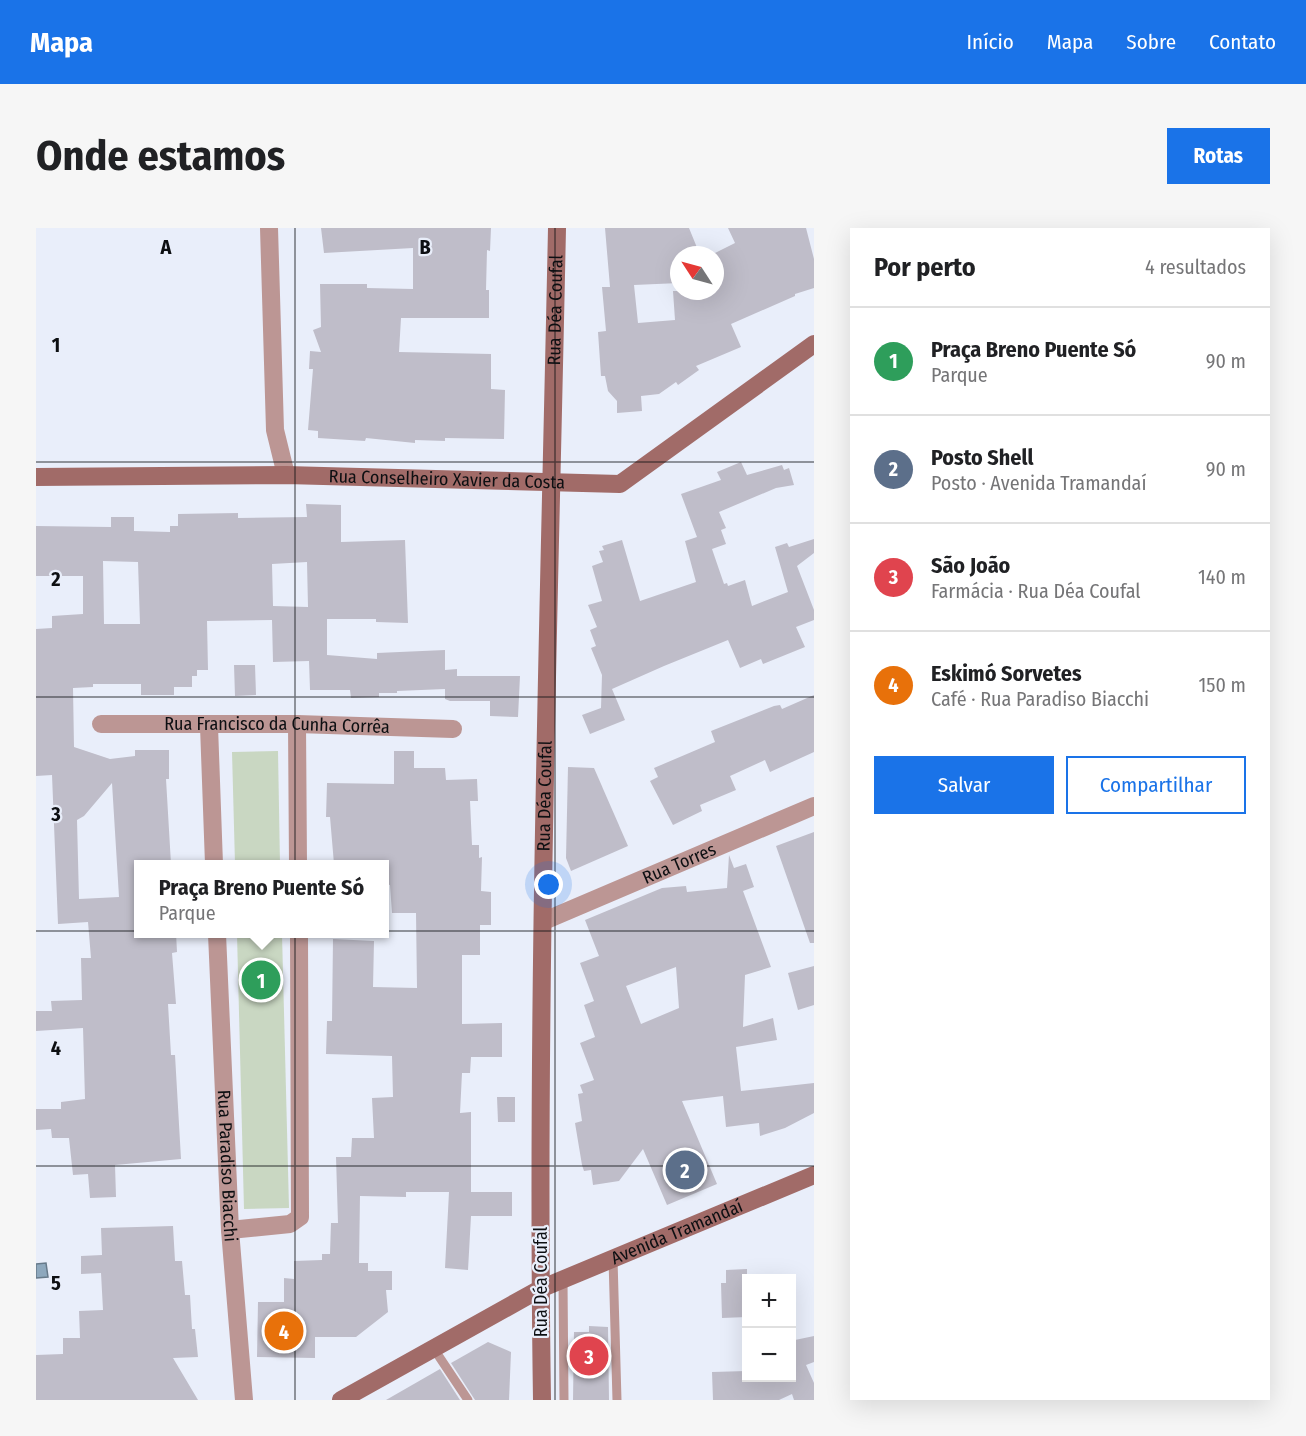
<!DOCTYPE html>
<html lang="pt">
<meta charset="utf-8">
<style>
:root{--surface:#fff;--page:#f6f6f6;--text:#202124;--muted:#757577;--line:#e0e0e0;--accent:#1a73e8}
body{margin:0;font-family:"Fira Sans Condensed",sans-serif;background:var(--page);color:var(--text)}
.controls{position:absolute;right:18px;bottom:18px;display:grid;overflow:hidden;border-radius:0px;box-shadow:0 6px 24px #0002}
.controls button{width:54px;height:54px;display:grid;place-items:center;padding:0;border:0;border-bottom:2px solid var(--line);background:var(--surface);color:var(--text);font:30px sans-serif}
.compass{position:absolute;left:634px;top:18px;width:54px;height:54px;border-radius:50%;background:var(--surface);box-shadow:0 6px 24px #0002;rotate:306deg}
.you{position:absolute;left:513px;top:657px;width:21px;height:21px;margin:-15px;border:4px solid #fff;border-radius:50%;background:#1a73e8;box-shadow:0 0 0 9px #1a73e833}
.badge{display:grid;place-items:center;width:39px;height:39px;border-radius:50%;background:var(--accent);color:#fff;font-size:20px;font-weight:700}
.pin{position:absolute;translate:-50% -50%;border:3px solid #fff;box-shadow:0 2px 6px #0006}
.popup{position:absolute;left:98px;top:632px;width:255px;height:78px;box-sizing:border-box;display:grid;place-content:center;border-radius:0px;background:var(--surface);filter:drop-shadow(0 2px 4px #0005);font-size:20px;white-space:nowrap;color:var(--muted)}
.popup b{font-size:22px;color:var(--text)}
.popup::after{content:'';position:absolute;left:50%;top:100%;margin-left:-12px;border:12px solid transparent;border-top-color:var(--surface)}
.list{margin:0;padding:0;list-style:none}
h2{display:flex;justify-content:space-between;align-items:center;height:78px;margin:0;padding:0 24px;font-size:26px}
h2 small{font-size:20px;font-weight:400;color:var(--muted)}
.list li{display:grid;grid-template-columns:39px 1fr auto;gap:18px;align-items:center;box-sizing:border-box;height:108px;padding:0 24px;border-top:2px solid var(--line)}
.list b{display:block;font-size:22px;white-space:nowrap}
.list p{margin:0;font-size:20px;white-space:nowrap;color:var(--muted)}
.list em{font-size:20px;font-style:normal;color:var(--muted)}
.actions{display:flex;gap:12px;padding:18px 24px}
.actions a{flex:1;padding:14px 0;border:2px solid var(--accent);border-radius:0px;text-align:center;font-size:21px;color:var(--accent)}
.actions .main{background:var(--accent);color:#fff}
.map{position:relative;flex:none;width:778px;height:1172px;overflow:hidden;border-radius:0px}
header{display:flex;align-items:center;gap:36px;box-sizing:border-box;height:84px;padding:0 30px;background:var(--accent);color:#fff}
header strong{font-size:28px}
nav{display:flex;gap:33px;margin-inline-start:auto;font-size:21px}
.intro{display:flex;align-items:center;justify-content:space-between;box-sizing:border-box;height:144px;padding:0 36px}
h1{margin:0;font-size:42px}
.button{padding:15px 27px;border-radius:0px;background:var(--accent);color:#fff;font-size:21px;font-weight:700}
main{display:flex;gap:36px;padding:0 36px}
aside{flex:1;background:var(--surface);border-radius:0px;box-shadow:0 6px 24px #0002}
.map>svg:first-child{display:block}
</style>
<header>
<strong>Mapa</strong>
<nav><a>Início</a><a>Mapa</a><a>Sobre</a><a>Contato</a></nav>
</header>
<div class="intro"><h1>Onde estamos</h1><a class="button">Rotas</a></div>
<main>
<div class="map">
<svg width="778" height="1172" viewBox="0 0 778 1172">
<rect width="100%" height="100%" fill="#e9eefa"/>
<g fill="#c9d7c2">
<polygon points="242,523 244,636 199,636 196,524"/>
<polygon points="201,706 246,706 253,980 208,981"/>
</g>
<polygon fill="#8ea8bd" stroke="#677a8a" stroke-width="1.5" points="10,1035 12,1049 0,1050 0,1036"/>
<g fill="#bfbdc9" fill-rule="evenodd">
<polygon points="285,0 455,0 454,23 451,22 450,62 453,62 453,90 365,90 363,124 455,126 455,161 469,162 468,211 409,210 409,213 379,212 379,215 330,210 329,213 282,210 282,203 272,202 277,141 273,141 274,123 285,124 277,102 285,99 284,56 331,56 331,60 377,61 377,20 288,25"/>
<polygon points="569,0 653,0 664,27 643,27 643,55 598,57 602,95 639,92 637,63 679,63 679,25 699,15 692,0 770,0 778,31 778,60 759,66 759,68 695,96 705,119 660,138 663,142 642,157 640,154 623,166 605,168 606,183 581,185 581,173 572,163 569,148 565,148 562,104 570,103 566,59 574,59"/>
<polygon points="705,234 711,247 746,237 748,242 753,240 758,257 740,260 683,284 690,300 685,302 690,316 676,321 688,356 691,355 692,358 709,352 716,378 752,364 739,319 751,315 753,319 778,311 778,325 761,338 778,382 778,392 760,399 769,419 727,436 725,431 704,440 692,412 628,438 576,461 589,492 554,506 546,487 565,480 566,447 555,420 560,418 554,402 561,399 552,377 566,373 556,338 567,334 563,323 568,322 566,318 586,312 604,373 660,354 649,313 661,309 645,266 685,252 681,244"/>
<path d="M270 276 305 277V314L369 312 372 395 340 394V391H291V427L341 431V425L409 422V442L421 441V448H484L482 489 454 488V473H414L409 471V461L361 463V465H343V469L315 470 314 462H274L273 433 237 434 236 392 171 393 172 442H161V448H156V459H138V467H105V456H57V459L37 460 38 519 74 531 99 528V522H133V551H130L135 636H102V705H140L141 724 136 725 140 776H132L135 827H139L145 931 79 937 80 969 54 970 52 946 37 947 33 910H16L15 901 0 902V881H25V874L49 871 47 800 0 803V783H16L15 773 46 772 45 730H55L52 694 22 696 16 547 0 548V401L16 400V388L47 386V348H0V298L75 299V289H98V303L134 304V298H142V286L202 285V290L271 289ZM67 333 102 334 104 396H68ZM271 334 272 379 237 378 236 336ZM76 555 83 669 43 671 41 592 48 588Z"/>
<polygon points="198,437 219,437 220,467 199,468"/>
<polygon points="778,467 778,524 734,544 729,532 694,548 700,562 664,577 666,583 637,597 614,553 622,549 618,540 679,514 675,503 738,478 744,477 746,481"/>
<polygon points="358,523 378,523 378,540 409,540 410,552 441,551 442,573 434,573 436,617 443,617 443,630 446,629 445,663 455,664 455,697 444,697 444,727 426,727 426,796 466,795 466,829 435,829 434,845 426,845 424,885 435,884 435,964 476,964 476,988 435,988 432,1042 409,1040 413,964 370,964 370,969 324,968 323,1035 332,1035 332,1043 356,1043 356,1062 350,1062 352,1084 320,1109 279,1109 279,1130 221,1129 222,1074 248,1074 248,1050 258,1051 258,1033 286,1032 286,1026 294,1026 295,995 302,995 300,929 315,929 316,910 338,910 336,870 357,869 356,828 290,826 291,793 296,793 297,711 338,713 337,759 381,760 380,685 356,685 354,657 348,656 348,636 298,636 294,589 290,589 291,555 358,556"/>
<polygon points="532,539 558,540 592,618 535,643 530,630"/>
<polygon points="778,604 778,715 774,715 740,618"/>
<path d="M693 627 698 640 710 636 718 659 707 663 735 739 709 747 707 799 737 790 741 812 700 819 705 863 778 855V885L749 900 724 908 723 895 690 899 687 868 646 873 681 956 631 977 607 921 583 953 557 957 555 942 548 943 546 937 539 895 546 893 542 866 547 865 544 857 558 852 544 815 559 809 548 777 558 773 544 735 563 728 549 692 626 660 650 658 651 664 691 660ZM640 739 643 780 605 796 590 758Z"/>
<polygon points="778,738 778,777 762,782 752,745"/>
<polygon points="461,869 479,869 479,894 462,894"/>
<polygon points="137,998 139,1033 146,1033 149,1067 154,1067 156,1101 159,1101 162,1129 137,1130 162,1172 0,1172 0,1127 27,1126 27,1110 44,1110 43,1083 67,1082 65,1045 45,1046 45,1028 66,1027 65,1000"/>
<polygon points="711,1041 711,1089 686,1090 685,1055 690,1055 690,1042"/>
<polygon points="553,1098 572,1099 573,1172 537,1172 538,1104 553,1104"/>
<polygon points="756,1105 759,1112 778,1108 778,1134 770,1137 778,1155 778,1172 758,1172 756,1166 743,1172 677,1172 676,1144 711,1143 711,1149 756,1149"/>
<polygon points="452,1114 475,1124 473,1172 439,1172 415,1135"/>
<polygon points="404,1141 424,1172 350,1172"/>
</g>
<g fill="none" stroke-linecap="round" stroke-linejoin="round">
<g stroke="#bc9694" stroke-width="9">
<polyline points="577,1031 581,1172"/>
<polyline points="527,1052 528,1172"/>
<polyline points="398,1121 432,1172"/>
</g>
<g stroke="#bc9694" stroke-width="18">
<polyline points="233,0 239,202 250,247"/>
<path id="s1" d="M65 496H261L417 501"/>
<polyline points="261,496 262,636"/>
<polyline points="173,498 178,636"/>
<path id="s2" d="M508 693 778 578"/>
<path id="s3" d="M181 706 194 1002 208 1172"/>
<polyline points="194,1002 254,996 264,989 263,706"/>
</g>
<g stroke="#a16b68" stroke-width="18">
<path id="s4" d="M0 249 250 247 584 256 778 116"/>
<path id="s5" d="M305 1172 504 1061 778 947"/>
<path id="s6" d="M506 1172C500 782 513 390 521 0"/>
</g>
</g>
<path fill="none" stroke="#0d0f12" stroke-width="1.5" stroke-opacity="0.55" d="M259 0V1172M519 0V1172M0 234H778M0 469H778M0 703H778M0 938H778"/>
<g text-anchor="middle" stroke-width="4.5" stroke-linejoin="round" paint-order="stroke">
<g font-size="18" fill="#0d0f12" stroke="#e9eefa">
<text dy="6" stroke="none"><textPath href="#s6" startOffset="1090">Rua Déa Coufal</textPath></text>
<text dy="6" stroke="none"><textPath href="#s4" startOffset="411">Rua Conselheiro Xavier da Costa</textPath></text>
<text dy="6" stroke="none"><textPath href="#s1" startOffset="176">Rua Francisco da Cunha Corrêa</textPath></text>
<text dy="6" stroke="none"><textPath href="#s6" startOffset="604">Rua Déa Coufal</textPath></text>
<text dy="6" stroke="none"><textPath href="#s2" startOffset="147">Rua Torres</textPath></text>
<text dy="6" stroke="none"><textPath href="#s3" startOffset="232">Rua Paradiso Biacchi</textPath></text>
<text dy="6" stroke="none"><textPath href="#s5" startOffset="376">Avenida Tramandaí</textPath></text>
<text transform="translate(505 1054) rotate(-90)" y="6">Rua Déa Coufal</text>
</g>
</g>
<g font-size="20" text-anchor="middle" font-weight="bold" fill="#0d0f12" stroke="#e9eefa" stroke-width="4.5" stroke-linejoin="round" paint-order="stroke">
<text x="130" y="26">A</text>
<text x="389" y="26">B</text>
<text x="20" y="124">1</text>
<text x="20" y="358">2</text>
<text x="20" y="593">3</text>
<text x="20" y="827">4</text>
<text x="20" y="1062">5</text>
</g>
</svg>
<div class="controls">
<button>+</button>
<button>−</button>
</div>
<svg class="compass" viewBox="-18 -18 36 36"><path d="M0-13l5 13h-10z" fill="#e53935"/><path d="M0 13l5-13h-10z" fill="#757577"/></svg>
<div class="you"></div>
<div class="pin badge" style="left:225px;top:752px;background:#2e9e5b">1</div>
<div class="popup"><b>Praça Breno Puente Só</b>Parque</div>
<div class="pin badge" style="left:649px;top:942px;background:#5c6f8a">2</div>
<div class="pin badge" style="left:553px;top:1128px;background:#e0444e">3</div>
<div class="pin badge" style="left:248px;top:1103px;background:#e8710a">4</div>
</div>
<aside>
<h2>Por perto<small>4 resultados</small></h2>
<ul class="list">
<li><span class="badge" style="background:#2e9e5b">1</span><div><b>Praça Breno Puente Só</b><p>Parque</p></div><em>90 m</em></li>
<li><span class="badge" style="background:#5c6f8a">2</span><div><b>Posto Shell</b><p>Posto · Avenida Tramandaí</p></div><em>90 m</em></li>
<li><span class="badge" style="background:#e0444e">3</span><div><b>São João</b><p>Farmácia · Rua Déa Coufal</p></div><em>140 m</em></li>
<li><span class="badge" style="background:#e8710a">4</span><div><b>Eskimó Sorvetes</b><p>Café · Rua Paradiso Biacchi</p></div><em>150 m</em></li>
</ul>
<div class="actions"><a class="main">Salvar</a><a>Compartilhar</a></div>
</aside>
</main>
